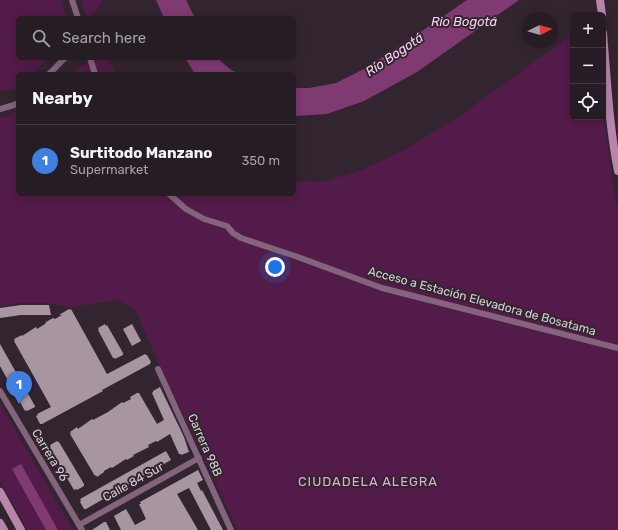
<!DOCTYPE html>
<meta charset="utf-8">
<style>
:root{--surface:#261c24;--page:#322931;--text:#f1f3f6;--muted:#a4a1a6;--line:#423a41;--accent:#db2777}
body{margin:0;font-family:Rubik,sans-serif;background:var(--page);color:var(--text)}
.controls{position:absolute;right:12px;top:12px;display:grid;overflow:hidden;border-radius:6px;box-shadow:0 2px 10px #0003}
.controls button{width:36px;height:36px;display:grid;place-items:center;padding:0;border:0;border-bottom:1px solid var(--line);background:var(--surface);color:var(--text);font:20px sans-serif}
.compass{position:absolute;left:522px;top:12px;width:36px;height:36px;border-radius:50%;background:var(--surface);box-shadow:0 2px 10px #0003;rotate:85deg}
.you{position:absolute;left:275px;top:267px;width:14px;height:14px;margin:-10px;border:3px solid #fff;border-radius:50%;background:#1a73e8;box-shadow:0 0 0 6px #1a73e833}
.badge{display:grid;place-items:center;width:26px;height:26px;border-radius:50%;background:var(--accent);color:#fff;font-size:13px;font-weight:700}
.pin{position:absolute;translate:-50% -33px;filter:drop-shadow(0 1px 2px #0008)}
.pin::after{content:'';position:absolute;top:21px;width:14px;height:12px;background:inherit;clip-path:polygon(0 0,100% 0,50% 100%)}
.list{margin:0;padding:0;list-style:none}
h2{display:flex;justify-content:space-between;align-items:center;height:52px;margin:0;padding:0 16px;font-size:17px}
h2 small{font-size:13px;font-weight:400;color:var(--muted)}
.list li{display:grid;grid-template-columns:26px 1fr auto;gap:12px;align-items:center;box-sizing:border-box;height:72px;padding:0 16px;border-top:1px solid var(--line)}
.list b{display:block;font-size:15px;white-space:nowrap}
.list p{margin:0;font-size:13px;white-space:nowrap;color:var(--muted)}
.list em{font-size:13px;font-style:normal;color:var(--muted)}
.icon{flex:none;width:22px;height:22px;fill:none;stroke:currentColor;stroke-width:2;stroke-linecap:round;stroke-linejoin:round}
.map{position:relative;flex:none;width:618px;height:530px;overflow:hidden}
.search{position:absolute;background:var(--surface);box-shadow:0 2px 10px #0003;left:16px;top:16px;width:280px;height:44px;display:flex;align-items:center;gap:10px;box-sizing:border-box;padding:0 14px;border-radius:6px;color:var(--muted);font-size:15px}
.panel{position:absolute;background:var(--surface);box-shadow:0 2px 10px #0003;left:16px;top:72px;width:280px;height:124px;border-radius:6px}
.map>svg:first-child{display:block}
</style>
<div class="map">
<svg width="618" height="530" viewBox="0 0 618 530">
<rect width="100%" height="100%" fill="#332530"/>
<g fill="#531b49">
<polygon points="0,0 61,0 67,18 18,18 18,58 48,58 32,74 18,74 18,87 17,88 0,91"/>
<polygon points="81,0 104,0 89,18 87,18"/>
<polygon points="573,34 573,117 603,116 615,197 618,209 618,530 238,530 158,362 135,309 127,305 116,300 69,307 50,303 21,303 0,306 0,117 10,116 18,110 18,194 294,194 294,181 321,182 362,170 404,150 458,117"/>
<polygon points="93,58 107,58 116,74 70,74"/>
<polygon points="0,404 73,530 28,530 0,481"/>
</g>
<g fill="#7f3a72">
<polygon points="156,0 186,0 195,18 164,18"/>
<polygon points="467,0 519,0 417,72 364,101 327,114 294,116 294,88 309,88 336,83 362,70 406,42"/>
<polygon points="185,58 217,58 231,70 240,74 195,74"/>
<polygon points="21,464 58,530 46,530 12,469"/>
</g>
<g fill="#a795a2">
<polygon points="21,305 49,305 51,315 21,315 0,318 0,308"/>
<polygon points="69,309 70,310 71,309 107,374 145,354 146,355 147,355 151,362 150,363 150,364 102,390 103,391 42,424 40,424 36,416 38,415 37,414 51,407 14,341 15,340 14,339 22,335 22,336 36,327 37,329 45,324 46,322 53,318 55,319 62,315 59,315"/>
<polygon points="105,324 106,326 107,325 123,353 123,355 115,359 115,358 113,358 98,330 99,330 98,328"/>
<polygon points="132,324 141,341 132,346 123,329"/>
<polygon points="0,344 35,406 35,407 27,411 26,410 25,411 0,366"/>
<polygon points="160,387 184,437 189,452 181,455 181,454 179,454 170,434 157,442 156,441 148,445 149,447 133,455 134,456 127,460 126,459 112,468 111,467 104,471 104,472 97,477 96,475 95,476 70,434 71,433 70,432 77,427 78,429 92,419 93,420 108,412 122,402 123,403 131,399 130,397 137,393 139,393 157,424 164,420 152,393 153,392 153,391"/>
<polygon points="57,441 58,442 59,442 84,484 84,486 77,490 76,489 74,490 49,447 51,447 50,445"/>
<polygon points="166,451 171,460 86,509 84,509 80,502 81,501 80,499"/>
<polygon points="198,470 203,480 197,483 201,491 202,490 223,530 211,530 189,488 177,494 198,530 121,530 114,516 126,509 135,525 146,519 139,504 141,504 140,502"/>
<polygon points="104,522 106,522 110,530 92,530"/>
</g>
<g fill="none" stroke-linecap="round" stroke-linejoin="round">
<g stroke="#84647d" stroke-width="6">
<polyline points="72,0 78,18"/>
<polyline points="90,58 95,74"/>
<polyline points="49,74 65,58"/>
<polyline points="0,109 14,105 18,103"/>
<polyline points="169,194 186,209 204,219 227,226 233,233 241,238 295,256 382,288 618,348"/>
<polyline points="158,369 231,530"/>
<polyline points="0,391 82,530"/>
<polyline points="79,525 199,458"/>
</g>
<g stroke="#b885ac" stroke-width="8">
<polyline points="600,0 602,15"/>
<path d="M603 33C607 79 609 126 618 171"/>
<polyline points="0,492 21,530"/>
<polyline points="0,523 4,530"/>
</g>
</g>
<g text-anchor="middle" stroke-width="4" stroke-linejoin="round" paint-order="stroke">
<g font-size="12" fill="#d9d0d7" stroke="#332530">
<text transform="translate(482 301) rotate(15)" y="4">Acceso a Estación Elevadora de Bosatama</text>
<text transform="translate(205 445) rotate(66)" y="4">Carrera 98B</text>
<text transform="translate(50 455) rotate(59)" y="4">Carrera 96</text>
<text transform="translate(133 482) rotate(-29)" y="4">Calle 84 Sur</text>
</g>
<g font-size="13" font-style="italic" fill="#fad2f0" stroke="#332530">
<text x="464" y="26">Rio Bogotá</text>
<text transform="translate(394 54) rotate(-34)" y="5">Río Bogotá</text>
</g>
<g font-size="13" letter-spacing="1" fill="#e7a6d8" stroke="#332530">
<text x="368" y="486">CIUDADELA ALEGRA</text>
</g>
</g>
</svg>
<div class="controls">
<button>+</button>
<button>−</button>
<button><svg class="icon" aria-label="locate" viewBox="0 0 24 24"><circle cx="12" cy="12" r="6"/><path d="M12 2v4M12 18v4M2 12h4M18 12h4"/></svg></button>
</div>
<svg class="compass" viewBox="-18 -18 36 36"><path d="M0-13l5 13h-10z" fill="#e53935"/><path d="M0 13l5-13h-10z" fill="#a4a1a6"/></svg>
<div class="you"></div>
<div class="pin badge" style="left:19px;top:404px;background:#3f7fe0">1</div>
<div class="search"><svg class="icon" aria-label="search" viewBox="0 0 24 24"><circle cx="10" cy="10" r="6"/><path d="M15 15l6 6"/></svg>Search here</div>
<section class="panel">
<h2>Nearby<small></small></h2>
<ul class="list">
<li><span class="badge" style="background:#3f7fe0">1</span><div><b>Surtitodo Manzano</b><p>Supermarket</p></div><em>350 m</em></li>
</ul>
</section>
</div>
